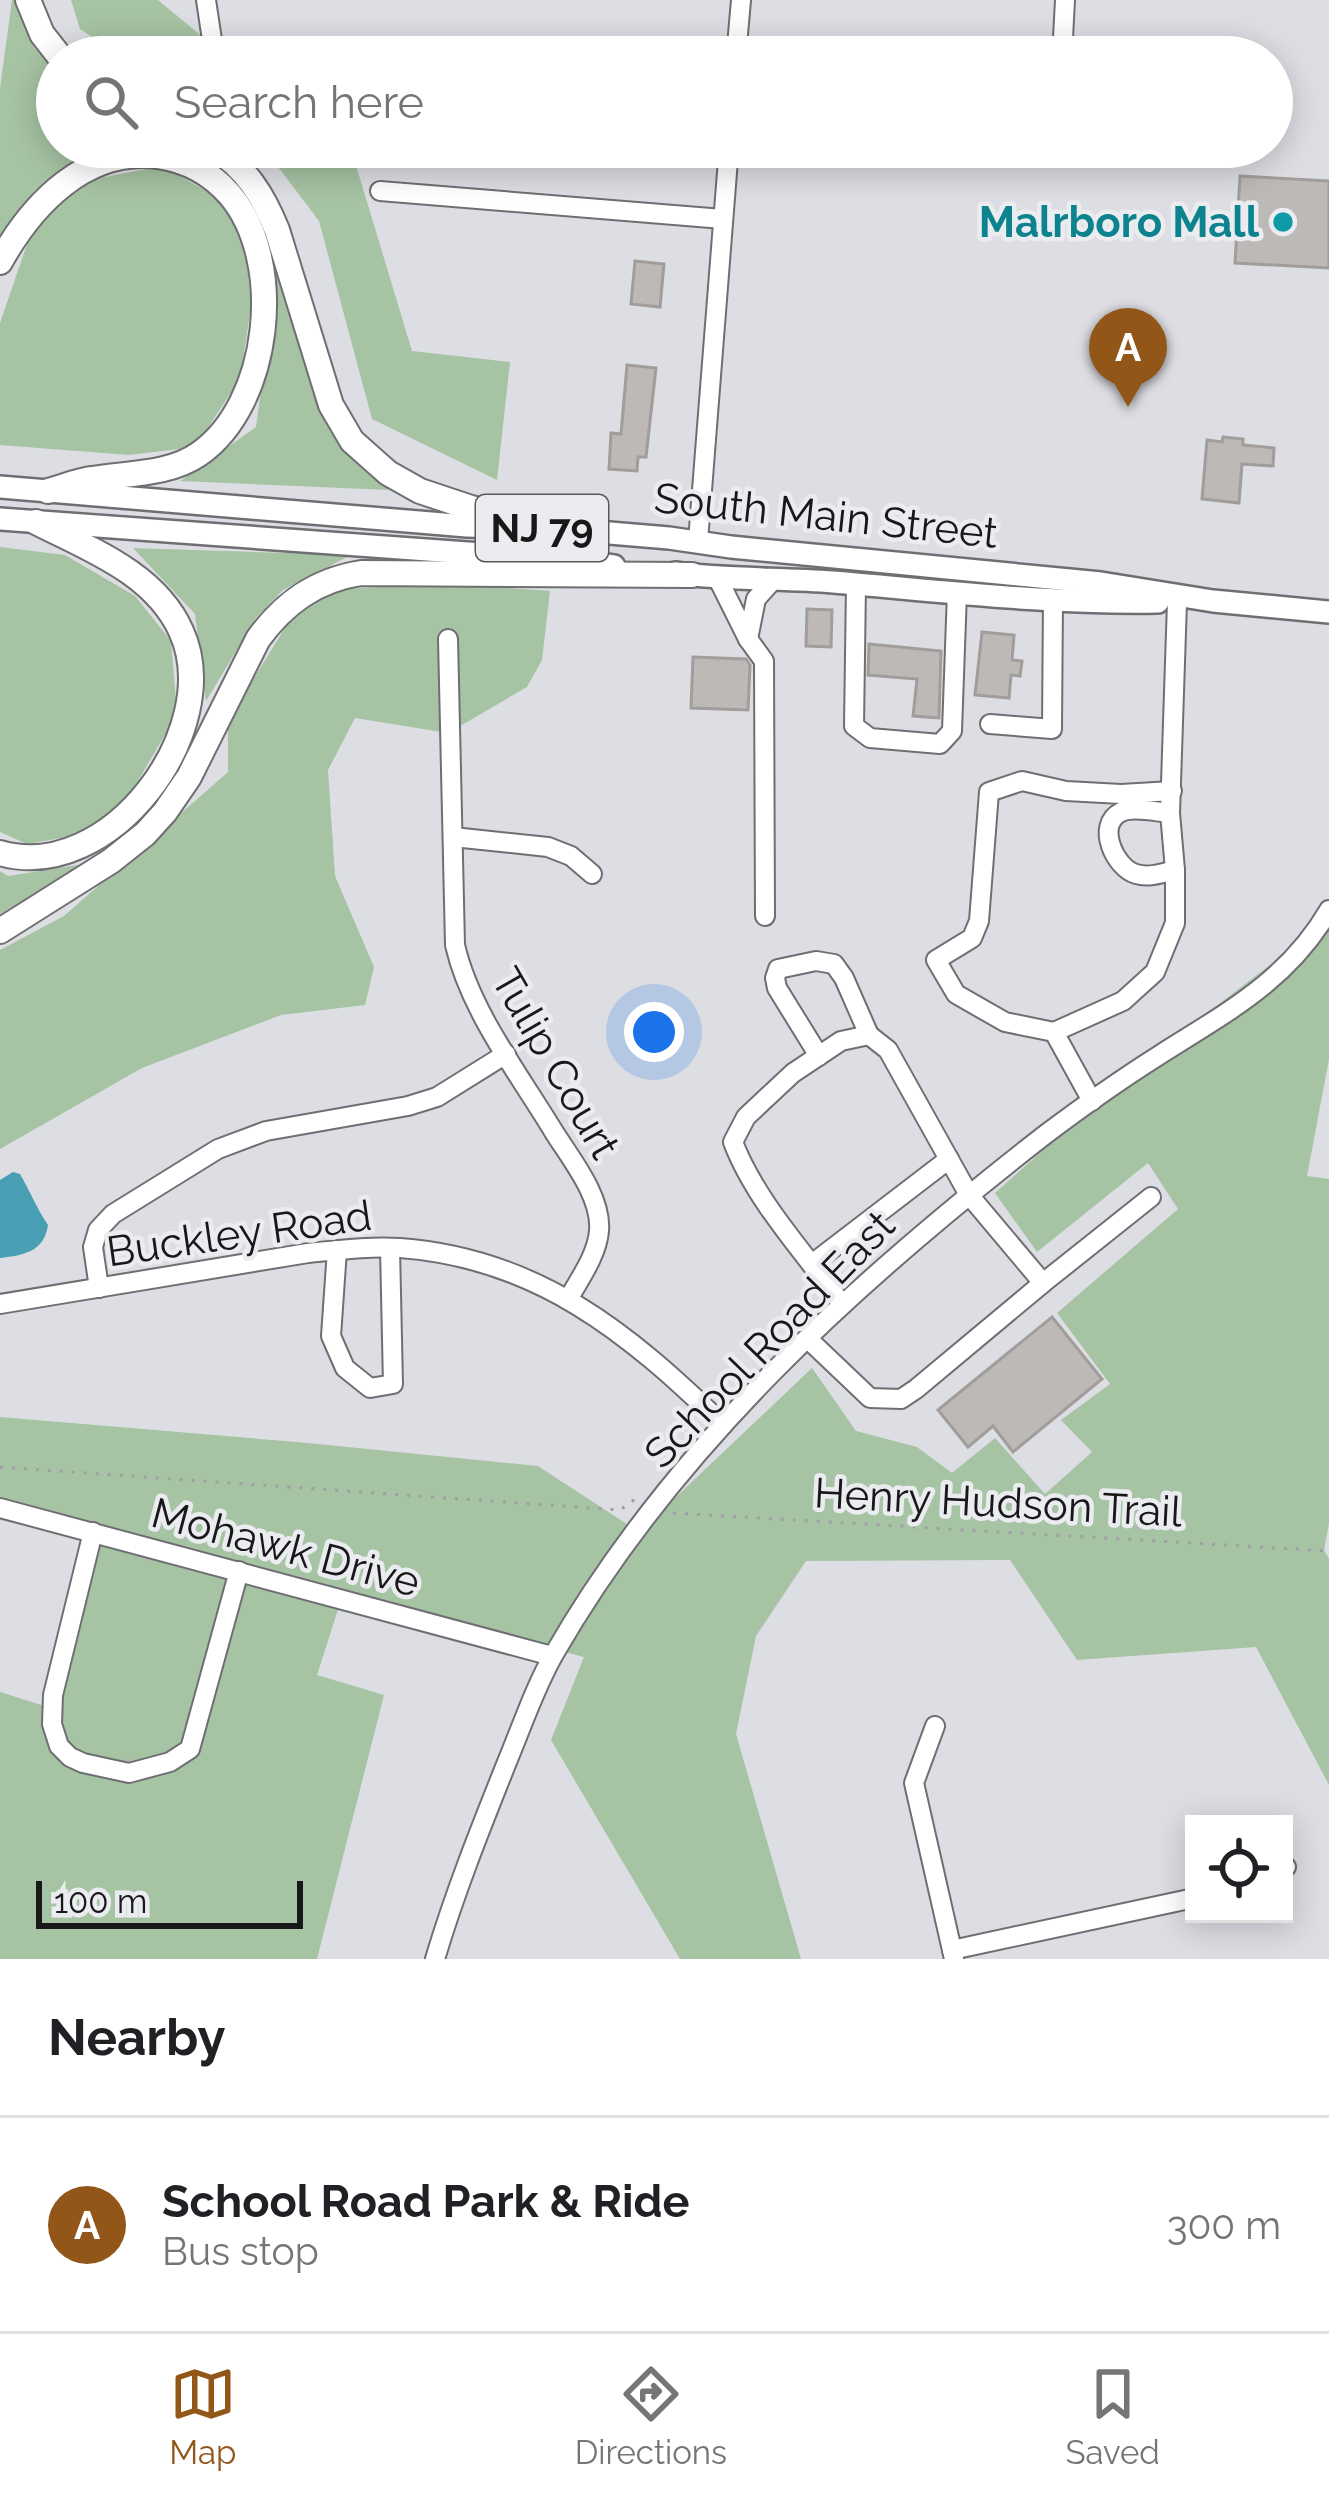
<!DOCTYPE html>
<style>
:root{--surface:#fff;--page:#f2f2f2;--text:#202124;--muted:#757577;--line:#e0e0e0;--accent:#935619}
body{margin:0;font-family:Raleway,sans-serif;background:var(--page);color:var(--text)}
.controls{position:absolute;right:36px;bottom:36px;display:grid;overflow:hidden;border-radius:0px;box-shadow:0 6px 30px #0003}
.controls button{width:108px;height:108px;display:grid;place-items:center;padding:0;border:0;border-bottom:3px solid var(--line);background:var(--surface);color:var(--text);font:60px sans-serif}
.scale{position:absolute;left:36px;bottom:30px;width:267px;box-sizing:border-box;padding-left:12px;border:6px solid #181819;border-top:0;font-size:33px;line-height:42px;white-space:nowrap;color:#181819;-webkit-text-stroke:9px #ebecf0;paint-order:stroke}
.you{position:absolute;left:654px;top:1032px;width:42px;height:42px;margin:-30px;border:9px solid #fff;border-radius:50%;background:#1a73e8;box-shadow:0 0 0 18px #1a73e833}
.badge{display:grid;place-items:center;width:78px;height:78px;border-radius:50%;background:var(--accent);color:#fff;font-size:39px;font-weight:700}
.pin{position:absolute;translate:-50% -99px;filter:drop-shadow(0 3px 6px #0008)}
.pin::after{content:'';position:absolute;top:63px;width:42px;height:36px;background:inherit;clip-path:polygon(0 0,100% 0,50% 100%)}
.list{margin:0;padding:0;list-style:none}
h2{display:flex;justify-content:space-between;align-items:center;height:156px;margin:0;padding:0 48px;font-size:51px}
h2 small{font-size:39px;font-weight:400;color:var(--muted)}
.list li{display:grid;grid-template-columns:78px 1fr auto;gap:36px;align-items:center;box-sizing:border-box;height:216px;padding:0 48px;border-top:3px solid var(--line)}
.list b{display:block;font-size:45px;white-space:nowrap}
.list p{margin:0;font-size:39px;white-space:nowrap;color:var(--muted)}
.list em{font-size:39px;font-style:normal;color:var(--muted)}
.icon{flex:none;width:66px;height:66px;fill:none;stroke:currentColor;stroke-width:2;stroke-linecap:round;stroke-linejoin:round}
.map{position:relative;flex:none;width:1329px;height:1959px;overflow:hidden}
.search{position:absolute;background:var(--surface);box-shadow:0 6px 30px #0003;left:36px;right:36px;top:36px;height:132px;display:flex;align-items:center;gap:30px;box-sizing:border-box;padding:0 42px;border-radius:66px;color:var(--muted);font-size:45px}
.sheet{height:372px;background:var(--surface)}
nav{display:flex;justify-content:space-around;align-items:center;box-sizing:border-box;height:168px;border-top:3px solid var(--line);background:var(--surface);font-size:33px;color:var(--muted)}
nav a{display:grid;justify-items:center;gap:6px}
nav .on{color:var(--accent)}
.map>svg:first-child{display:block}
</style>
<div class="map">
<svg width="1329" height="1959" viewBox="0 0 1329 1959">
<rect width="100%" height="100%" fill="#dddee3"/>
<g fill="#a6c3a3">
<polygon points="12,0 15,0 34,47 57,74 57,147 103,147 34,191 0,239 0,88"/>
<polygon points="71,0 158,0 227,57 123,57 80,29"/>
<polygon points="263,147 337,147 355,162 412,351 510,362 497,480 372,419 319,221"/>
<polygon points="162,166 215,196 244,232 251,306 240,379 195,447 129,455 0,445 0,323 35,221 95,179"/>
<polygon points="278,263 334,434 389,490 180,481 256,427"/>
<polygon points="0,547 65,555 135,596 171,641 177,714 128,798 78,835 27,844 0,832"/>
<polygon points="133,548 351,555 283,590 256,618 206,701 195,614"/>
<polygon points="436,583 550,591 542,660 527,687 448,733 355,718 328,770 335,876 374,967 365,1005 281,1015 142,1068 0,1149 0,950 64,916 228,772 228,720 288,623 333,590"/>
<polygon points="84,864 0,914 0,871 8,876"/>
<polygon points="1320,927 1329,931 1329,1059 1307,1176 1329,1179 1329,1523 1324,1550 1329,1559 1329,1785 1256,1647 1077,1660 1010,1560 806,1561 756,1636 736,1734 801,1959 680,1959 551,1740 584,1657 343,1594 317,1675 384,1695 317,1959 0,1959 0,1692 48,1707 96,1536 0,1509 0,1417 308,1443 538,1466 639,1532 812,1368 856,1431 917,1447 952,1473 995,1438 1045,1494 1092,1452 1061,1420 1110,1384 1057,1313 1178,1209 1148,1163 1037,1252 995,1193 1140,1064"/>
</g>
<path fill="#489eb3" d="M13 1172 20 1174C30 1191 37 1209 48 1225 44 1252 24 1255 0 1258V1180Z"/>
<g fill="#bdb9b7" stroke="#a19d9b" stroke-width="3">
<polygon points="1240,176 1329,181 1329,268 1235,263"/>
<polygon points="635,261 664,264 660,307 631,304"/>
<polygon points="627,365 656,368 646,457 638,457 637,471 609,469 611,433 621,434"/>
<polygon points="1223,437 1243,439 1243,445 1274,448 1273,466 1242,464 1239,503 1202,499 1207,440 1222,442"/>
<polygon points="807,609 832,610 831,647 806,646"/>
<polygon points="982,632 1014,635 1012,660 1022,661 1020,676 1011,675 1009,698 975,695"/>
<polygon points="869,644 941,651 939,718 913,716 917,679 868,675"/>
<polygon points="693,657 746,659 750,665 748,710 691,708"/>
<polygon points="1052,1317 1102,1379 1013,1452 993,1426 968,1447 938,1410"/>
</g>
<g fill="none" stroke-linecap="round" stroke-linejoin="round">
<g stroke="#6f6f73" stroke-width="22">
<g id="minor">
<polyline points="206,0 212,40"/>
<polyline points="736,57 741,0"/>
<polyline points="1062,57 1065,0"/>
<polyline points="380,191 723,219"/>
<polyline points="698,541 729,147"/>
<polyline points="717,577 748,639 756,599 774,579"/>
<polyline points="856,584 854,726 870,738 940,744 952,731 957,592"/>
<path d="M448 639 455 945C470 1011 519 1074 554 1132 571 1159 602 1197 599 1231 597 1255 580 1278 569 1298"/>
<polyline points="748,639 764,661 765,916"/>
<polyline points="990,724 1052,729 1053,599"/>
<path d="M1170 813C1156 812 1134 806 1121 812 1095 825 1115 868 1136 874 1149 878 1163 873 1175 870"/>
<polyline points="453,837 548,847 571,856 592,874"/>
<polyline points="1054,1032 1005,1022 956,994 936,960 972,938 979,921 989,792 1022,781 1066,791 1121,794 1172,791"/>
<polyline points="819,1056 777,988 775,978 778,969 816,961 834,964 844,978 869,1035"/>
<polyline points="1092,1101 1054,1032 1123,1001 1155,972 1175,923 1175,870 1170,813 1177,602"/>
<polyline points="337,1250 331,1336 345,1368 370,1388 393,1384 390,1248"/>
<polyline points="812,1264 949,1159"/>
<polyline points="1043,1283 1151,1197"/>
<polyline points="99,1288 93,1247 98,1230 113,1214 218,1149 266,1131 408,1106 437,1097 506,1054"/>
<path d="M0 1304 308 1253C339 1250 369 1246 400 1248 537 1258 629 1333 723 1425"/>
<path d="M808 1339 870 1398 901 1399 916 1389 1043 1283 969 1195 888 1050 869 1035 841 1041 793 1073 746 1117 733 1142C755 1200 805 1254 842 1304"/>
<polyline points="0,1508 552,1656"/>
<polyline points="93,1532 53,1695 52,1724 59,1746 70,1757 83,1763 129,1773 170,1762 190,1749 239,1571"/>
<polyline points="935,1726 914,1783 954,1959"/>
<polyline points="1284,1867 1286,1867"/>
<polyline points="952,1950 1194,1898"/>
<path d="M435 1959C455 1892 481 1827 507 1762 522 1726 535 1687 554 1654 674 1445 858 1280 1046 1134 1082 1107 1120 1080 1158 1056 1225 1013 1287 982 1329 910"/>
</g>
</g>
<g stroke="#6f6f73" stroke-width="26">
<g id="major">
<polyline points="0,487 467,526 562,529 669,538 731,547 1101,583 1213,601 1329,612"/>
<polyline points="0,519 565,560 614,566"/>
<path d="M675 573C727 580 780 578 833 582 941 591 1050 604 1158 602"/>
</g>
</g>
<g stroke="#6f6f73" stroke-width="28">
<g id="highway">
<polyline points="28,0 42,34 60,57"/>
<path d="M213 147C246 168 263 195 277 230L331 405 352 441 388 473 420 491 471 508 562 529"/>
<path d="M0 262C32 204 86 147 158 156 186 160 211 173 230 195 286 261 271 404 199 454 169 475 127 473 92 479 77 481 63 487 48 491"/>
<path d="M0 853C110 885 226 728 181 631 155 573 89 549 36 522"/>
<path d="M0 931 111 861 145 834 165 812 189 777 258 639C284 603 316 580 361 573L692 575"/>
</g>
</g>
<g stroke="#9f9fa3" stroke-width="3" stroke-dasharray="3 9" stroke-linecap="butt">
<polyline points="0,1467 620,1510 635,1499"/>
<polyline points="673,1513 1329,1551"/>
</g>
<use href="#minor" stroke="#fff" stroke-width="18"/>
<use href="#major" stroke="#fff" stroke-width="21"/>
<use href="#highway" stroke="#fff" stroke-width="24"/>
</g>
<circle fill="#0f9aa8" stroke="#ebecf0" stroke-width="4.5" cx="1283" cy="222" r="12"/>
<g text-anchor="middle" stroke-width="9" stroke-linejoin="round" paint-order="stroke">
<rect fill="#ebecf0" stroke="#57585a" stroke-width="3" x="476" y="495" width="132" height="66" rx="9"/>
<g font-size="39" font-weight="bold" fill="#181819">
<text x="542" y="542">NJ 79</text>
</g>
<g font-size="42" font-weight="bold" fill="#0d838f" stroke="#ebecf0" text-anchor="end">
<text x="1259" y="237">Malrboro Mall</text>
</g>
<g font-size="42" fill="#181819" stroke="#ebecf0">
<text transform="translate(826 515) rotate(6)" y="15">South Main Street</text>
<text transform="translate(556 1063) rotate(60)" y="15">Tulip Court</text>
<text transform="translate(239 1233) rotate(-8)" y="15">Buckley Road</text>
<text transform="translate(769 1339) rotate(-46)" y="15">School Road East</text>
<text transform="translate(998 1502) rotate(3)" y="15">Henry Hudson Trail</text>
<text transform="translate(286 1547) rotate(15)" y="15">Mohawk Drive</text>
</g>
</g>
</svg>
<div class="controls">
<button><svg class="icon" aria-label="locate" viewBox="0 0 24 24"><circle cx="12" cy="12" r="6"/><path d="M12 2v4M12 18v4M2 12h4M18 12h4"/></svg></button>
</div>
<div class="scale">100 m</div>
<div class="you"></div>
<div class="pin badge" style="left:1128px;top:407px">A</div>
<div class="search"><svg class="icon" aria-label="search" viewBox="0 0 24 24"><circle cx="10" cy="10" r="6"/><path d="M15 15l6 6"/></svg>Search here</div>
</div>
<section class="sheet">
<h2>Nearby<small></small></h2>
<ul class="list">
<li><span class="badge">A</span><div><b>School Road Park &amp; Ride</b><p>Bus stop</p></div><em>300 m</em></li>
</ul>
</section>
<nav>
<a class="on"><svg class="icon" aria-label="map" viewBox="0 0 24 24"><path d="M3 6l6-2 6 2 6-2v14l-6 2-6-2-6 2zM9 4v14M15 6v14"/></svg>Map</a>
<a><svg class="icon" aria-label="directions" viewBox="0 0 24 24"><path d="M12 3l9 9-9 9-9-9zM9 14v-3h6M13 9l2 2-2 2"/></svg>Directions</a>
<a><svg class="icon" aria-label="saved" viewBox="0 0 24 24"><path d="M7 4h10v16l-5-4-5 4z"/></svg>Saved</a>
</nav>
